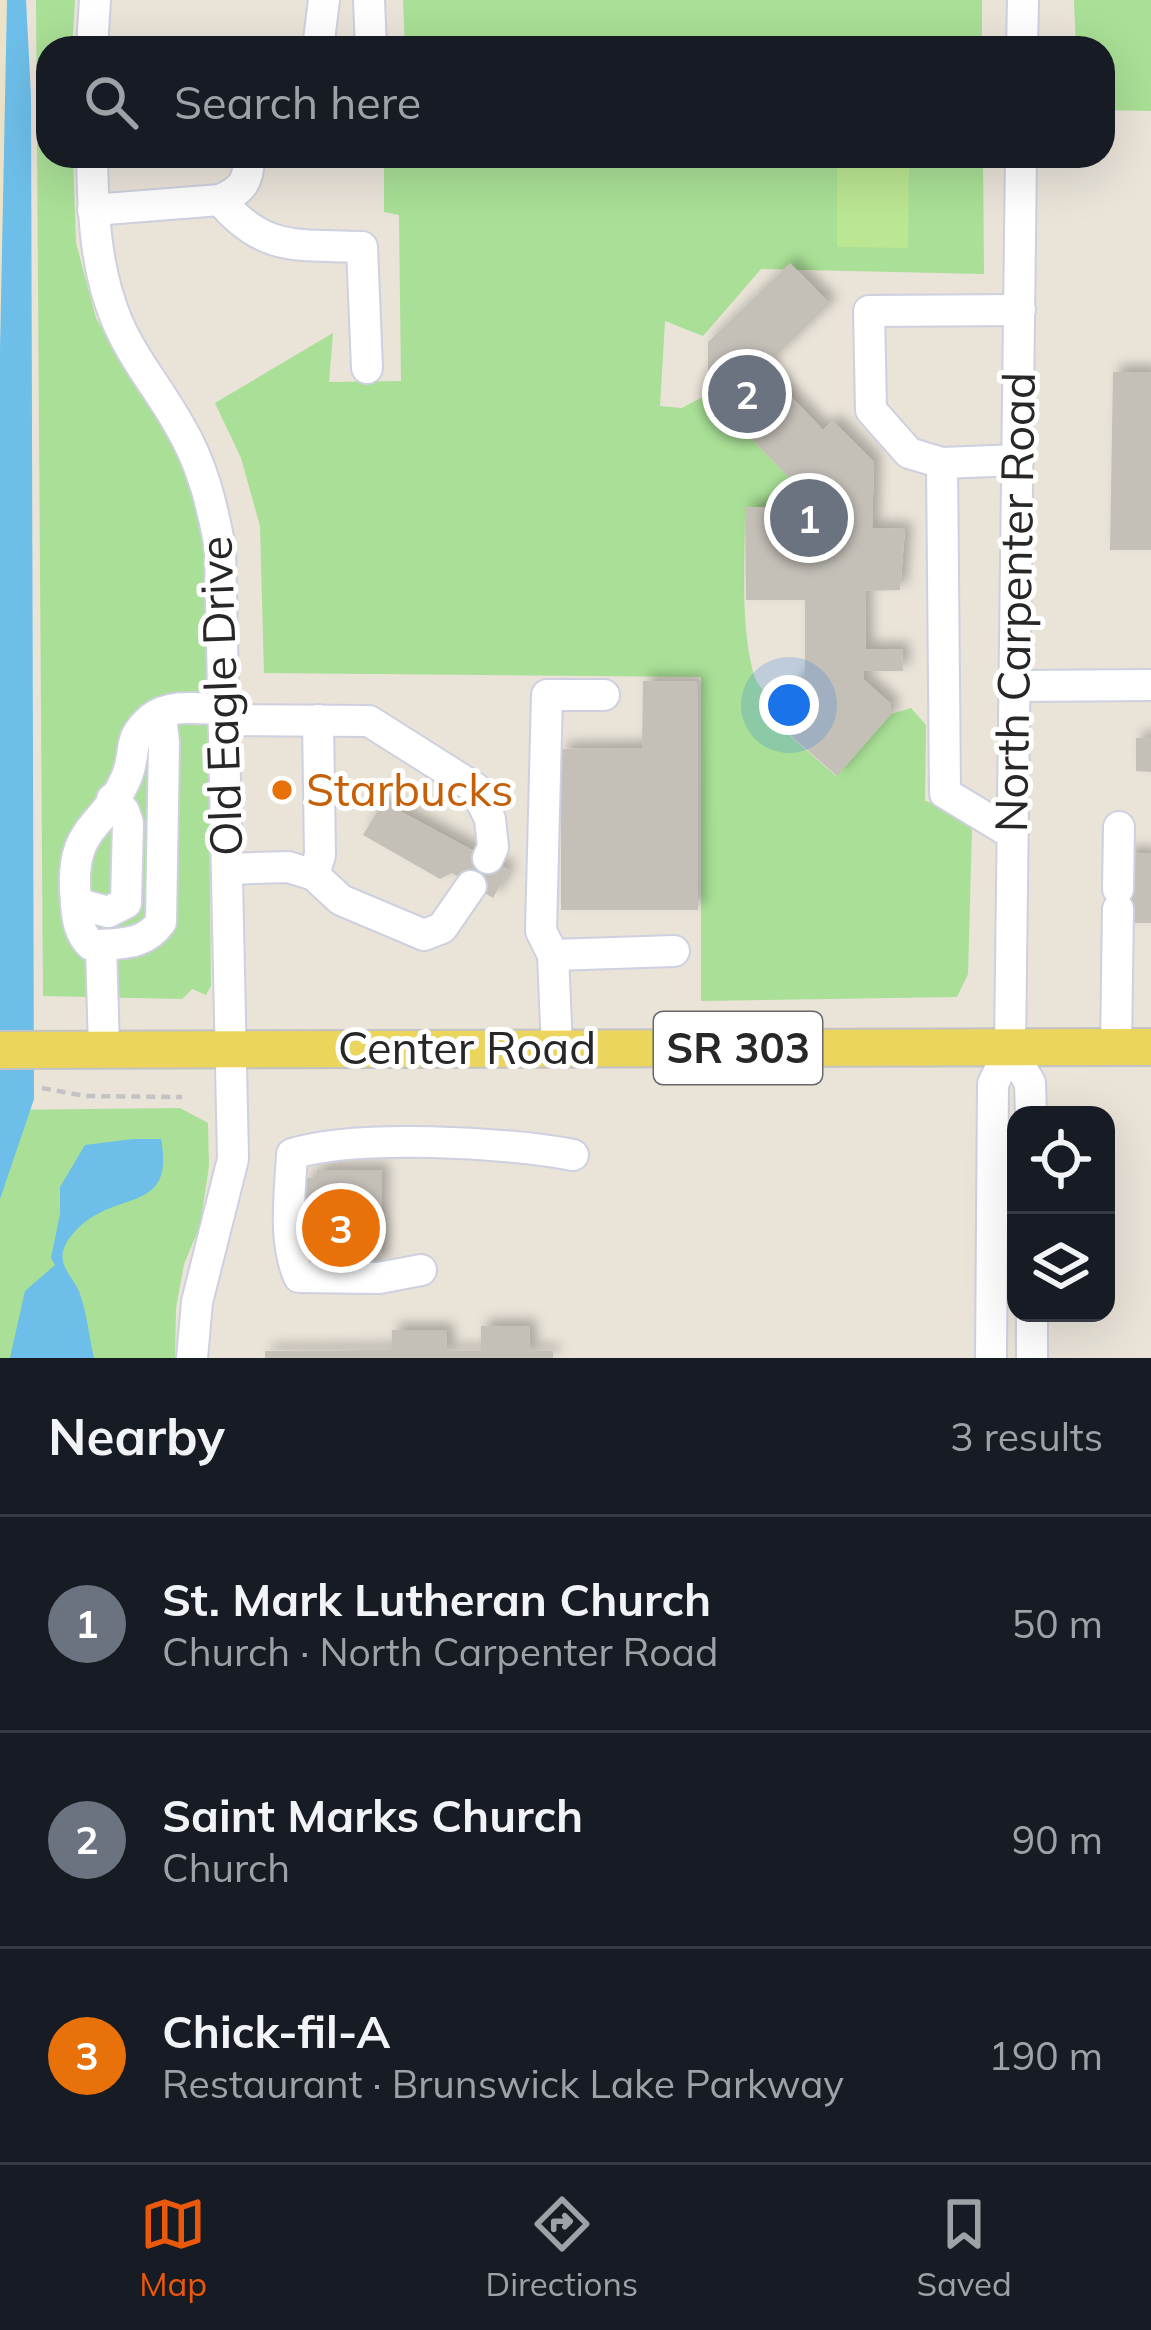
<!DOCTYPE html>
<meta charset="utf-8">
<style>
:root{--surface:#171b24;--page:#20242c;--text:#f1f3f6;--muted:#9ea1a6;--line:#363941;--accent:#ea580c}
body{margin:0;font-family:Mulish,sans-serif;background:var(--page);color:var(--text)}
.controls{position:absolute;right:36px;bottom:36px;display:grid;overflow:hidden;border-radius:24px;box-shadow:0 12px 48px #0002}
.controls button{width:108px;height:108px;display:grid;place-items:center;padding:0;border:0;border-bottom:3px solid var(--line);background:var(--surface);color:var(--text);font:60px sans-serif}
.you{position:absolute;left:789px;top:705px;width:42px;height:42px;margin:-30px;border:9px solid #fff;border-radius:50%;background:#1a73e8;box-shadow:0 0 0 18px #1a73e833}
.badge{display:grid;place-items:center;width:78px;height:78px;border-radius:50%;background:var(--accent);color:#fff;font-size:39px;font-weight:700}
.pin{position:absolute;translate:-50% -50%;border:6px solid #fff;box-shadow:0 3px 12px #0006}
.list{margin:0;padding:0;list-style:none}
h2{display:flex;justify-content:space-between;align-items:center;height:156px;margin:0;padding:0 48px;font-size:51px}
h2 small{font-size:39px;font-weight:400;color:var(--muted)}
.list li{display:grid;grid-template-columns:78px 1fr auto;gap:36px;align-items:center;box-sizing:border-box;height:216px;padding:0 48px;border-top:3px solid var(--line)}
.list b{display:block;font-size:45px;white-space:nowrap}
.list p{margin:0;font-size:39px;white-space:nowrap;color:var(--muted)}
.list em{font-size:39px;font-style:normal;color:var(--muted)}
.icon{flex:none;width:66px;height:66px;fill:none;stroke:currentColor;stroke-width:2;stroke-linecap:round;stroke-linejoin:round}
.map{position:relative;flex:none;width:1151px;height:1358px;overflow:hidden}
.search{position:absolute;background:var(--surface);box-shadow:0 12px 48px #0002;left:36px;right:36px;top:36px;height:132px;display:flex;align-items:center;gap:30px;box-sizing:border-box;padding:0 42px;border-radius:36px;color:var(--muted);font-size:45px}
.sheet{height:804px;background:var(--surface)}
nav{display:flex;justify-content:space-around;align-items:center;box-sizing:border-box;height:168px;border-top:3px solid var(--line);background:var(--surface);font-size:33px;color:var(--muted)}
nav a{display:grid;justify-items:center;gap:6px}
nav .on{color:var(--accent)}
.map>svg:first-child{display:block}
</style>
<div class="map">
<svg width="1151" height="1358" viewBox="0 0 1151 1358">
<defs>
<filter id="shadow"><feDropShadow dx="7" dy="-7" stdDeviation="6" flood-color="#0004"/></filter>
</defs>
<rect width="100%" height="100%" fill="#e9e3d8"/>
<polygon fill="#ebe2c8" points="0,0 6,0 17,311 0,312"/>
<g fill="#a9df96">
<polygon points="36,0 75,0 72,48 48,48 48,156 73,156 76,243 96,318 138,392 174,438 197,499 206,552 211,986 206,995 192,989 182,999 43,996"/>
<polygon points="403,0 982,0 982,48 405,48"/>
<polygon points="1074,0 1151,0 1151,111 1103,110 1103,48 1076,48"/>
<path d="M384 156H983L984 274 761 269 703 336 665 321 660 406 682 408 708 394 800 489H783L782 507 745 508C745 560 740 621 753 672 760 696 775 690 775 723L836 776 891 714 911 708 926 725 925 801 945 806 972 828 968 974 957 997 701 1001V677L264 673 260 526 241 458 215 403 333 333 329 382 401 381 399 215 384 212Z"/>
<polygon points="180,1108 208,1123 209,1166 200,1226 184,1264 176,1308 175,1358 0,1358 0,1110"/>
</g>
<polygon fill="#bbe692" points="837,167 909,167 908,248 837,247"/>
<g fill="#6dbee9">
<polygon points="7,0 26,0 31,96 34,1099 0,1199 0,351"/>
<path d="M133 1139H161C176 1218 111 1186 72 1235 66 1242 61 1251 63 1261 65 1272 76 1282 80 1294 87 1314 89 1337 94 1358H10L25 1291 55 1265 51 1258 60 1214V1187L85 1145Z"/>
</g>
<g fill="#c4c0b8" filter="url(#shadow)">
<polygon points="790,263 830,304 768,364 769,374 823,430 833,421 874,462 872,528 905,529 900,590 865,591 866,649 902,649 903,671 864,671 864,680 891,704 891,714 837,776 775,722 775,703 805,675 805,600 746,600 745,507 782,507 782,489 800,489 708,394 708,342"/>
<polygon points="1113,372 1151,372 1151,550 1110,550"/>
<polygon points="643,681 697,682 698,910 561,910 561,749 642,748"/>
<polygon points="1136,738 1151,738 1151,772 1136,771"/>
<polygon points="383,802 509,870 493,898 452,873 440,879 363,835"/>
<polygon points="1125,853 1151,854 1151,923 1125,923"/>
<polygon points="317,1170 382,1170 382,1265 316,1261 316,1255 312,1255 313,1208 305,1208 306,1178 316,1178"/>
<polygon points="481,1326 529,1326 530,1351 553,1351 553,1358 265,1358 265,1351 392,1350 392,1330 447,1330 447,1351 481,1351"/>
</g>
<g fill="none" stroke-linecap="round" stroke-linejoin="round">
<g stroke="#ced0e0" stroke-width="34">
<g id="minor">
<polyline points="369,0 371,48"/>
<polyline points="92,48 95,0"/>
<polyline points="318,48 324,0"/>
<polyline points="1022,48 1023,0"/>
<path d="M92 156C93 212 95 269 117 321 133 359 159 389 179 425 202 463 212 504 220 548L233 1159 197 1302 192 1358"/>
<path d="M220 200C265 253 297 244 362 247L367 368"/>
<path d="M93 210 220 200C243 190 249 181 249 156"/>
<polyline points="1018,460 942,463 909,453 871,410 869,311 1020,310"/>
<polyline points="942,463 945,793 1011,833"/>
<polyline points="1016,686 1151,685"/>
<polyline points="225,720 369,721 475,788 490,819 493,847 488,858"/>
<polyline points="227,869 288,867 314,875 341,900 424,935 442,928 471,886"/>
<polyline points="314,875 320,855 318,720"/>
<polyline points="1118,889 1119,827"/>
<polyline points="76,903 108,912 126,903 128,823 124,811 112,799"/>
<path d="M101 945C126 943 145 944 161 922L164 743 162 725 155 716"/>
<polyline points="553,955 541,931 547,695 604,695"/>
<polyline points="557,1048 553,955 674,951"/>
<polyline points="1010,1048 1030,1083 1031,1115"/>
<polyline points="1116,1048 1118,909"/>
<path d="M104 1049 101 945H91C79 933 77 919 76 902 68 823 104 832 127 776 137 751 126 739 152 718 171 703 201 709 225 709"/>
<path d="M421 1270 379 1278 299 1277C283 1241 290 1193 292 1154 355 1134 507 1142 573 1155"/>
<polyline points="1032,1313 1032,1358"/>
<polyline points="991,1358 993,1084 1010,1048 1021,156"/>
</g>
</g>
<g stroke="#c3c3c3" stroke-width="40">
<polyline id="major" points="0,1050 1151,1047"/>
</g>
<polyline stroke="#c3c3c3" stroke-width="4.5" stroke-dasharray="9 6" stroke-linecap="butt" points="42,1088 85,1096 182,1097"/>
<use href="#minor" stroke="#fff" stroke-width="30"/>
<use href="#major" stroke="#ebd55c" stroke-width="36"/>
</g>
<circle fill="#e8710a" stroke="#fff" stroke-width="4.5" cx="282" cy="790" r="12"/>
<g text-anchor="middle" stroke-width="10" stroke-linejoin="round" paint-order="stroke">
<rect fill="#fff" stroke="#686868" stroke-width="3" x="654" y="1012" width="168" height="72" rx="9"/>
<g font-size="42" font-weight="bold" fill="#272727">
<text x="738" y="1063">SR 303</text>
</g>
<g font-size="45" fill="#272727" stroke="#fff">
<text transform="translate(1015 602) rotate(-89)" y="16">North Carpenter Road</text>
<text transform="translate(221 696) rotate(-92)" y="16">Old Eagle Drive</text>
<text x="467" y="1064">Center Road</text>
</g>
<g font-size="45" fill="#c56008" stroke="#fff" text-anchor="start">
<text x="306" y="806">Starbucks</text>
</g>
</g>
</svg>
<div class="controls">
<button><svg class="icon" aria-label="locate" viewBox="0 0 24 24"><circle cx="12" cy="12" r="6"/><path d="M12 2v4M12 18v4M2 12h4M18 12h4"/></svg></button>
<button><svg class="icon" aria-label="layers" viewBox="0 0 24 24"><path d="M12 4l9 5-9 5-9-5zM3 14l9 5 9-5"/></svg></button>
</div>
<div class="you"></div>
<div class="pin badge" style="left:809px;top:518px;background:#6b7280">1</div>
<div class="pin badge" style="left:747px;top:394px;background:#6b7280">2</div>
<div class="pin badge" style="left:341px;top:1228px;background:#e8710a">3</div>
<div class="search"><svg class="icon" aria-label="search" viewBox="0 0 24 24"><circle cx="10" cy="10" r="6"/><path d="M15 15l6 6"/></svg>Search here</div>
</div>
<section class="sheet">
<h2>Nearby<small>3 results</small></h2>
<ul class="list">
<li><span class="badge" style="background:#6b7280">1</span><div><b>St. Mark Lutheran Church</b><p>Church · North Carpenter Road</p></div><em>50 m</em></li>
<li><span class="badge" style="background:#6b7280">2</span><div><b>Saint Marks Church</b><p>Church</p></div><em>90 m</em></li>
<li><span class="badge" style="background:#e8710a">3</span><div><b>Chick-fil-A</b><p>Restaurant · Brunswick Lake Parkway</p></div><em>190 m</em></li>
</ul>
</section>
<nav>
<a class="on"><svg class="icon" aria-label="map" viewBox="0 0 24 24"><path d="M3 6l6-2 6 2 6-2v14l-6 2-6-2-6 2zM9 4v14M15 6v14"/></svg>Map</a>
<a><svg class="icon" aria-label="directions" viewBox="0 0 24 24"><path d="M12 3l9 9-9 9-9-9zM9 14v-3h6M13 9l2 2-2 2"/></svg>Directions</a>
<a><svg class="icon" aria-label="saved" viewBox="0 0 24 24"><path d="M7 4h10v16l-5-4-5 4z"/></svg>Saved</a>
</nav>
